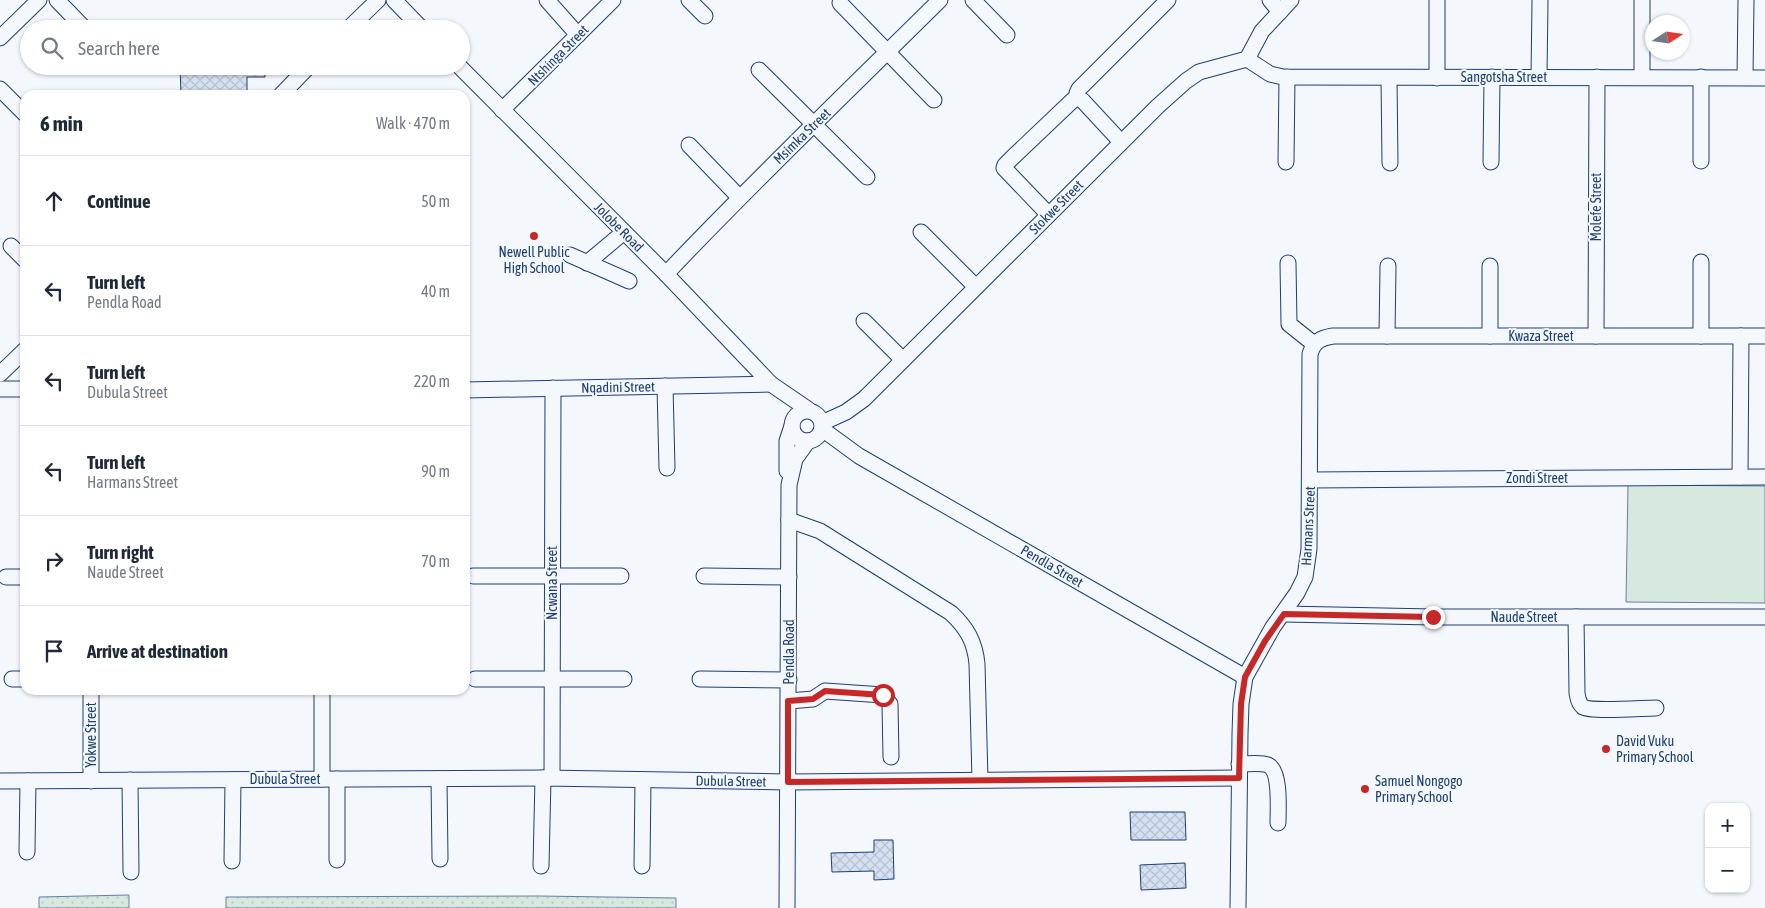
<!DOCTYPE html>
<meta charset="utf-8">
<style>
:root{--surface:#fff;--page:#f2f2f3;--text:#1f2937;--muted:#747a83;--line:#e0e1e3}
body{margin:0;font-family:"Asap Condensed",sans-serif;background:var(--page);color:var(--text)}
.controls{position:absolute;right:15px;bottom:15px;display:grid;overflow:hidden;border-radius:10px;box-shadow:0 1px 4px #0004}
.controls button{width:45px;height:45px;display:grid;place-items:center;padding:0;border:0;border-bottom:1px solid var(--line);background:var(--surface);color:var(--text);font:25px sans-serif}
.compass{position:absolute;left:1645px;top:15px;width:45px;height:45px;border-radius:50%;background:var(--surface);box-shadow:0 1px 4px #0004;rotate:78deg}
.stop{position:absolute;width:15px;height:15px;margin:-11px;border:4px solid #c62828;border-radius:50%;background:#fff}
.stop.end{background:#c62828;border-color:#fff;box-shadow:0 1px 5px #0008}
.list{margin:0;padding:0;list-style:none}
h2{display:flex;justify-content:space-between;align-items:center;height:65px;margin:0;padding:0 20px;font-size:21px}
h2 small{font-size:16px;font-weight:400;color:var(--muted)}
.list li{display:grid;grid-template-columns:32px 1fr auto;gap:15px;align-items:center;box-sizing:border-box;height:90px;padding:0 20px;border-top:1px solid var(--line)}
.list b{display:block;font-size:19px;white-space:nowrap}
.list p{margin:0;font-size:16px;white-space:nowrap;color:var(--muted)}
.list em{font-size:16px;font-style:normal;color:var(--muted)}
.icon{flex:none;width:28px;height:28px;fill:none;stroke:currentColor;stroke-width:2;stroke-linecap:round;stroke-linejoin:round}
.map{position:relative;flex:none;width:1765px;height:908px;overflow:hidden}
.search{position:absolute;background:var(--surface);box-shadow:0 1px 4px #0004;left:20px;top:20px;width:450px;height:55px;display:flex;align-items:center;gap:12px;box-sizing:border-box;padding:0 18px;border-radius:28px;color:var(--muted);font-size:19px}
.panel{position:absolute;background:var(--surface);box-shadow:0 1px 4px #0004;left:20px;top:90px;width:450px;height:605px;border-radius:15px}
.map>svg:first-child{display:block}
</style>
<div class="map">
<svg width="1765" height="908" viewBox="0 0 1765 908">
<defs>
<pattern id="park-dots" width="8" height="8" patternUnits="userSpaceOnUse" patternTransform="scale(1.25)"><rect width="8" height="8" fill="#d7e8df"/><path d="M2 2h.1M6 6h.1" fill="none" stroke="#b8c8c3" stroke-width="1.8" stroke-linecap="round"/></pattern>
<pattern id="building-cross-hatch" width="8" height="8" patternUnits="userSpaceOnUse" patternTransform="scale(1.25)"><rect width="8" height="8" fill="#d5e0f0"/><path d="M0 0l8 8M0 8l8-8" fill="none" stroke="#b6c1d1"/></pattern>
</defs>
<rect width="100%" height="100%" fill="#f4f7fb"/>
<polygon fill="#d7e8df" stroke="#687fa3" points="1628,485 1765,486 1765,603 1626,602"/>
<g fill="url(#park-dots)" stroke="#687fa3">
<polygon points="129,895 129,908 39,908 39,897"/>
<polygon points="539,896 676,898 676,908 226,908 226,897"/>
</g>
<g fill="url(#building-cross-hatch)" stroke="#1d3f73">
<polygon points="180,66 265,66 265,77 247,77 247,94 181,94"/>
<polygon points="1130,812 1185,812 1186,840 1131,840"/>
<polygon points="874,840 893,840 894,879 874,880 874,871 832,872 831,853 874,852"/>
<polygon points="1185,863 1186,888 1141,890 1140,865"/>
</g>
<g fill="none" stroke-linecap="round" stroke-linejoin="round">
<g stroke="#1d3f73" stroke-width="17">
<g id="minor">
<polyline points="57,0 85,29"/>
<polyline points="394,0 422,29"/>
<polyline points="547,0 578,35"/>
<polyline points="689,0 705,16"/>
<polyline points="973,0 1007,35"/>
<polyline points="1270,0 1280,12"/>
<polyline points="840,3 934,100"/>
<polyline points="348,29 378,0"/>
<polyline points="0,38 39,0"/>
<polyline points="1247,59 1270,74 1283,77 1765,78"/>
<polyline points="459,66 666,274 771,384 809,410"/>
<polyline points="759,70 867,177"/>
<polyline points="1539,77 1540,1"/>
<polyline points="1642,77 1642,0"/>
<polyline points="1745,77 1746,0"/>
<polyline points="1389,78 1390,163"/>
<polyline points="1437,78 1437,0"/>
<polyline points="0,89 25,114"/>
<polyline points="281,95 309,66"/>
<polyline points="1078,98 1077,93 1079,89 1168,0"/>
<polyline points="502,110 613,0"/>
<polyline points="689,145 739,197"/>
<polyline points="1701,161 1701,77"/>
<polyline points="1286,162 1287,77"/>
<polyline points="1491,162 1492,77"/>
<polyline points="1048,214 1004,168 1005,165 1013,157 1073,100 1078,98 1083,101 1121,142"/>
<polyline points="921,232 976,287"/>
<polyline points="11,246 25,260"/>
<polyline points="570,255 629,281"/>
<polyline points="1701,262 1701,336"/>
<polyline points="587,263 624,232"/>
<polyline points="1288,263 1289,324 1314,344"/>
<polyline points="1490,266 1490,336"/>
<path d="M666 274C755 180 848 91 940 0"/>
<polyline points="864,321 903,360"/>
<polyline points="1387,336 1388,266"/>
<polyline points="1596,336 1597,77"/>
<polyline points="0,374 25,350"/>
<polyline points="665,386 667,468"/>
<polyline points="0,389 25,389"/>
<polyline points="465,390 771,384"/>
<circle cx="807" cy="426" r="15"/>
<polyline points="822,423 846,412 864,399 1158,106 1186,81 1199,72 1247,59 1262,31 1291,0"/>
<polyline points="822,429 859,456 1245,677"/>
<polyline points="787,471 787,441 792,426"/>
<polyline points="1740,477 1741,336"/>
<polyline points="1310,480 1765,477"/>
<path d="M789 520 820 531 951 613C967 628 975 642 977 664L980 780"/>
<polyline points="473,576 621,576"/>
<polyline points="704,576 789,577"/>
<polyline points="6,577 25,577"/>
<polyline points="1284,614 1433,617 1765,617"/>
<path d="M1576 617 1577 693C1578 698 1578 703 1583 707 1592 712 1643 708 1656 708"/>
<polyline points="12,679 25,679"/>
<polyline points="475,679 624,679"/>
<polyline points="700,679 789,680"/>
<polyline points="322,690 322,779"/>
<polyline points="789,701 813,699 825,691 883,695 890,704 891,757"/>
<path d="M1239 764C1248 764 1260 762 1268 765 1281 771 1278 810 1278 823"/>
<polyline points="552,778 553,388"/>
<polyline points="337,779 337,860"/>
<polyline points="439,779 440,859"/>
<polyline points="130,780 131,872"/>
<polyline points="0,781 543,778 788,782 1239,778"/>
<polyline points="91,781 91,690"/>
<polyline points="27,852 28,781"/>
<polyline points="232,861 233,780"/>
<polyline points="541,866 543,778"/>
<polyline points="642,866 643,780"/>
<polyline points="787,908 789,485 795,459 808,441"/>
<path d="M1238 908 1240 734 1241 704 1245 677 1273 627 1297 593 1305 577 1309 549 1310 354C1314 341 1321 338 1333 336H1765"/>
</g>
</g>
<use href="#minor" stroke="#f4f7fb" stroke-width="15"/>
</g>
<g fill="none" stroke-linecap="round" stroke-linejoin="round">
<polyline stroke="#c62828" stroke-width="6" points="883,695 825,691 813,699 788,701 788,782 1239,778 1241,704 1245,677 1265,641 1284,614 1433,617"/>
</g>
<g fill="#c62828" stroke="#f4f7fb" stroke-width="2">
<circle cx="534" cy="236" r="5"/>
<circle cx="1606" cy="749" r="5"/>
<circle cx="1365" cy="789" r="5"/>
</g>
<g text-anchor="middle" stroke-width="4" stroke-linejoin="round" paint-order="stroke">
<g font-size="14" fill="#1d3f73" stroke="#f4f7fb">
<text transform="translate(558 55) rotate(-45)" y="5">Ntshinga Street</text>
<text x="1504" y="82">Sangotsha Street</text>
<text transform="translate(802 136) rotate(-44)" y="5">Msimka Street</text>
<text transform="translate(1056 207) rotate(-45)" y="5">Stokwe Street</text>
<text transform="translate(1596 207) rotate(-90)" y="5">Molefe Street</text>
<text transform="translate(619 227) rotate(45)" y="5">Jolobe Road</text>
<text x="1541" y="341">Kwaza Street</text>
<text transform="translate(618 387) rotate(-1)" y="5">Nqadini Street</text>
<text x="1537" y="483">Zondi Street</text>
<text transform="translate(1308 526) rotate(-87)" y="5">Harmans Street</text>
<text transform="translate(1052 566) rotate(30)" y="5">Pendla Street</text>
<text transform="translate(552 583) rotate(-90)" y="5">Ncwana Street</text>
<text x="1524" y="622">Naude Street</text>
<text transform="translate(789 652) rotate(-90)" y="5">Pendla Road</text>
<text transform="translate(91 735) rotate(-90)" y="5">Yokwe Street</text>
<text x="285" y="784">Dubula Street</text>
<text transform="translate(731 781) rotate(1)" y="5">Dubula Street</text>
</g>
<g font-size="14" fill="#1d3f73" stroke="#f4f7fb" text-anchor="start">
<text x="534" y="257" text-anchor="middle">Newell Public<tspan x="534" dy="16">High School</tspan></text>
<text x="1616" y="746">David Vuku<tspan x="1616" dy="16">Primary School</tspan></text>
<text x="1375" y="786">Samuel Nongogo<tspan x="1375" dy="16">Primary School</tspan></text>
</g>
</g>
</svg>
<div class="controls">
<button>+</button>
<button>−</button>
</div>
<svg class="compass" viewBox="-18 -18 36 36"><path d="M0-13l5 13h-10z" fill="#e53935"/><path d="M0 13l5-13h-10z" fill="#747a83"/></svg>
<div class="stop" style="left:883px;top:695px"></div>
<div class="stop end" style="left:1433px;top:617px"></div>
<div class="search"><svg class="icon" aria-label="search" viewBox="0 0 24 24"><circle cx="10" cy="10" r="6"/><path d="M15 15l6 6"/></svg>Search here</div>
<section class="panel">
<h2>6 min<small>Walk · 470 m</small></h2>
<ul class="list">
<li><svg class="icon" aria-label="ahead" viewBox="0 0 24 24"><path d="M12 20V5M6 11l6-6 6 6"/></svg><div><b>Continue</b></div><em>50 m</em></li>
<li><svg class="icon" aria-label="left" viewBox="0 0 24 24"><path d="M17 20v-9H6M10 6l-5 5 5 5"/></svg><div><b>Turn left</b><p>Pendla Road</p></div><em>40 m</em></li>
<li><svg class="icon" aria-label="left" viewBox="0 0 24 24"><path d="M17 20v-9H6M10 6l-5 5 5 5"/></svg><div><b>Turn left</b><p>Dubula Street</p></div><em>220 m</em></li>
<li><svg class="icon" aria-label="left" viewBox="0 0 24 24"><path d="M17 20v-9H6M10 6l-5 5 5 5"/></svg><div><b>Turn left</b><p>Harmans Street</p></div><em>90 m</em></li>
<li><svg class="icon" aria-label="right" viewBox="0 0 24 24"><path d="M7 20v-9h11M14 6l5 5-5 5"/></svg><div><b>Turn right</b><p>Naude Street</p></div><em>70 m</em></li>
<li><svg class="icon" aria-label="arrive" viewBox="0 0 24 24"><path d="M6 21V4h12l-3 4 3 4H6"/></svg><div><b>Arrive at destination</b></div></li>
</ul>
</section>
</div>
